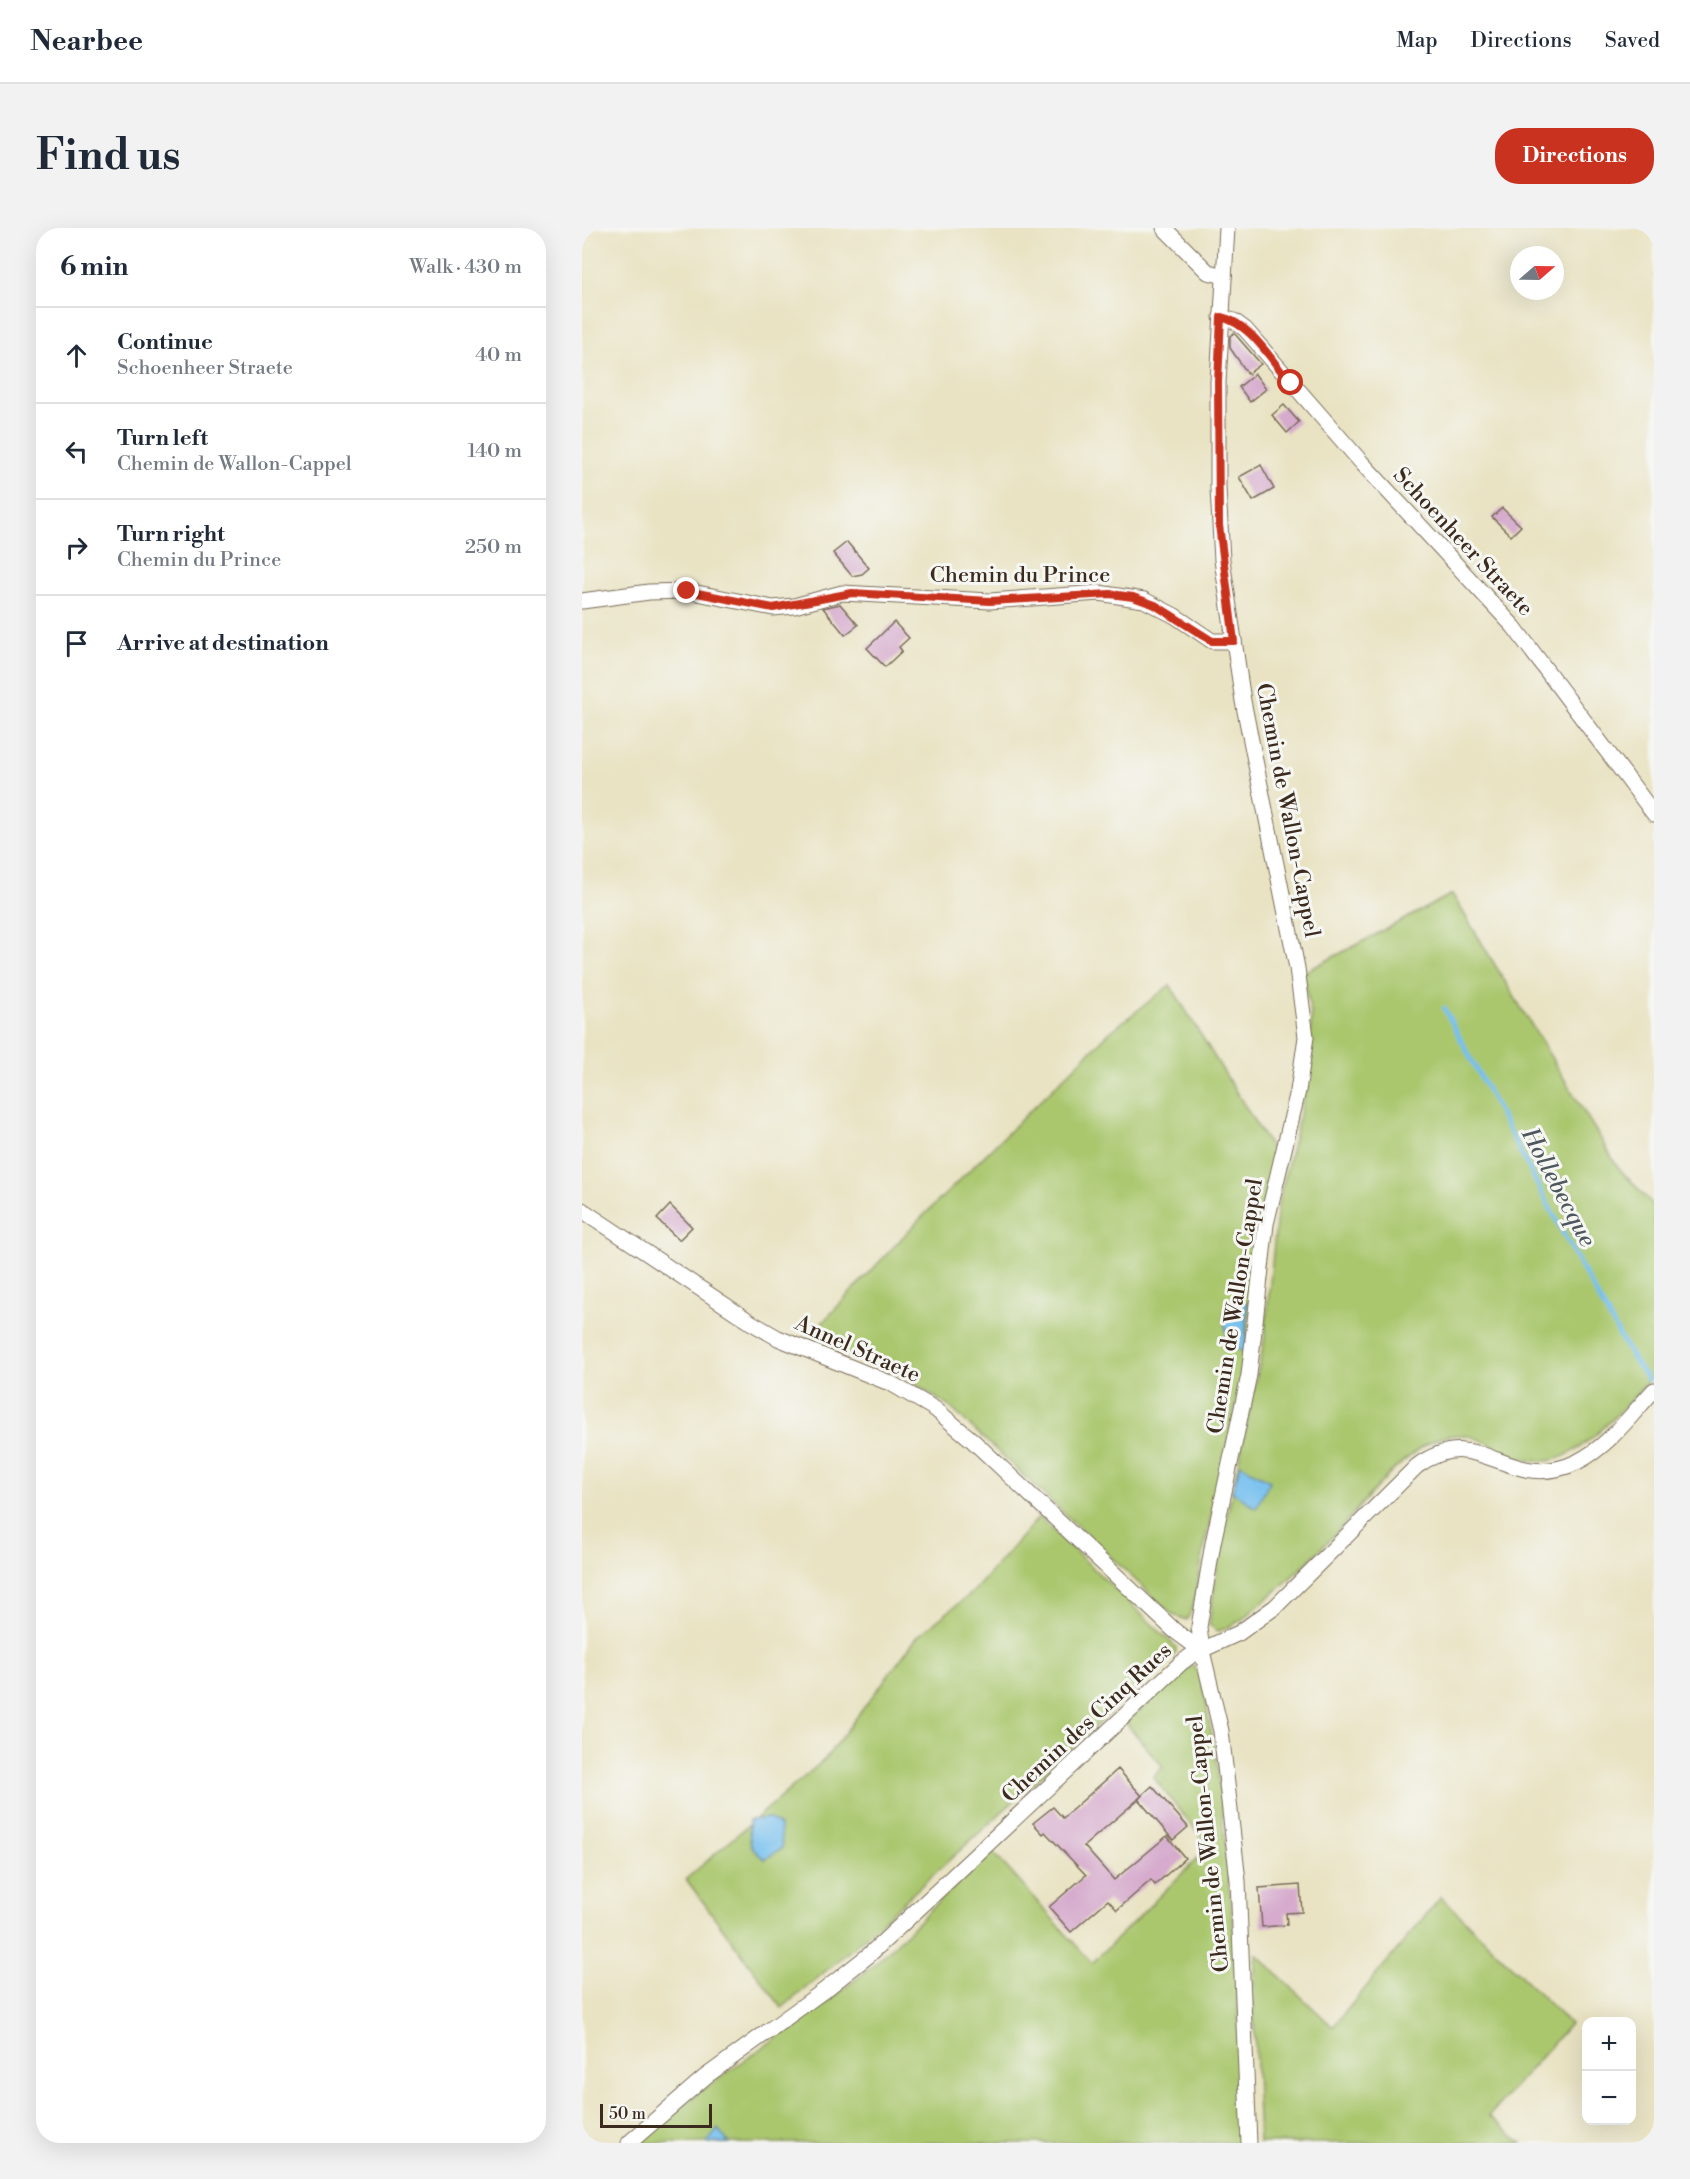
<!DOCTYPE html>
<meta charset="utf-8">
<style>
:root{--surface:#fff;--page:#f2f2f3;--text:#1f2937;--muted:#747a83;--line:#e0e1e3;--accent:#c8321e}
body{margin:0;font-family:"Libre Bodoni",serif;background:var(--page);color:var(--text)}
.controls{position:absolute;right:18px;bottom:18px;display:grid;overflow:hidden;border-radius:12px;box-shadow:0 6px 24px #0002}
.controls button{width:54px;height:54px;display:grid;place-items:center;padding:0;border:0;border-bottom:2px solid var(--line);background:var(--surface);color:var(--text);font:30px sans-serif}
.compass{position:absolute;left:928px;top:18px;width:54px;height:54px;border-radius:50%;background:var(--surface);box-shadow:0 6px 24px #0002;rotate:70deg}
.scale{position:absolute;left:18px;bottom:15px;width:112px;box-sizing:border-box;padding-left:6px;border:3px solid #3b2a1e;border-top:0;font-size:16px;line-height:21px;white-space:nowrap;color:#3b2a1e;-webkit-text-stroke:4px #f6f6f2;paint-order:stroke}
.stop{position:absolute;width:18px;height:18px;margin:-14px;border:4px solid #c8321e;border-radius:50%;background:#fff}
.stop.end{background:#c8321e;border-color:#fff;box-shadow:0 2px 6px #0008}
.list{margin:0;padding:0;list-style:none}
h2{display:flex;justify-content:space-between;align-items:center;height:78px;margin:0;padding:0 24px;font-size:26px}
h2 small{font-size:20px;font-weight:400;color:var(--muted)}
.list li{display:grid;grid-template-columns:39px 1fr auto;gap:18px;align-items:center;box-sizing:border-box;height:96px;padding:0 24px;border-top:2px solid var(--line)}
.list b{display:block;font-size:22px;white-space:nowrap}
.list p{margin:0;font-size:20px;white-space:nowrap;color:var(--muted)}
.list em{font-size:20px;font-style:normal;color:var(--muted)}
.icon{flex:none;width:33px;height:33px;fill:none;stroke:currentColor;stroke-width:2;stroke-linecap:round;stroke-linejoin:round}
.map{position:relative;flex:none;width:1072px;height:1915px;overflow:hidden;border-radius:24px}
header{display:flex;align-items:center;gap:36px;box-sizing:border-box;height:84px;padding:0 30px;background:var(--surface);border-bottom:2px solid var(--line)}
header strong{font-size:28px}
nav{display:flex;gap:33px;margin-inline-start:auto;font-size:21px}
.intro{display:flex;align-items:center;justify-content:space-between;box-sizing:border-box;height:144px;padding:0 36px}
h1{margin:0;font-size:42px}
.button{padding:15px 27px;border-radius:24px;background:var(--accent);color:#fff;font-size:21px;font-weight:700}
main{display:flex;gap:36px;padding:0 36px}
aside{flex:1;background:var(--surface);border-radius:24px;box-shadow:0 6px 24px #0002}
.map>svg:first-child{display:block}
</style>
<header>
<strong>Nearbee</strong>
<nav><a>Map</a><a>Directions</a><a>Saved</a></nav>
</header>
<div class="intro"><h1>Find us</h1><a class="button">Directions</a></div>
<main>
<aside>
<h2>6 min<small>Walk · 430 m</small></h2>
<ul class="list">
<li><svg class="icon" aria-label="ahead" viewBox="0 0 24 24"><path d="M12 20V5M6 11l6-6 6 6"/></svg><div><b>Continue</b><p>Schoenheer Straete</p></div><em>40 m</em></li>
<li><svg class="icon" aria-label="left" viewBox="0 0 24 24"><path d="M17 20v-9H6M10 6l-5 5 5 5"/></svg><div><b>Turn left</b><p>Chemin de Wallon-Cappel</p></div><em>140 m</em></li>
<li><svg class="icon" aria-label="right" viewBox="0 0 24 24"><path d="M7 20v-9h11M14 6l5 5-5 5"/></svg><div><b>Turn right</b><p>Chemin du Prince</p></div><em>250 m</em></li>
<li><svg class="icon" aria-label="arrive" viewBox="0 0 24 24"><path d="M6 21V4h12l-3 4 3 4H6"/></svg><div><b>Arrive at destination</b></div></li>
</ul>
</aside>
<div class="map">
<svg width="1072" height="1915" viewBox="0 0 1072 1915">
<rect width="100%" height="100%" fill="#f6f6f2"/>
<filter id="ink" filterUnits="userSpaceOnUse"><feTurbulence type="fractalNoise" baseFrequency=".0167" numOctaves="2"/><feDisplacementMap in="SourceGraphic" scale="12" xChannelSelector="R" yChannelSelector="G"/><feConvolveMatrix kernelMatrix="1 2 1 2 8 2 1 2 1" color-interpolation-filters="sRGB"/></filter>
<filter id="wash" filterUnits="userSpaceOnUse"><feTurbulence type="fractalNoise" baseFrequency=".008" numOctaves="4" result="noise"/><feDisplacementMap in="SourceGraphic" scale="24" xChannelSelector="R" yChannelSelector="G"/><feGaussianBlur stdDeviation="1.35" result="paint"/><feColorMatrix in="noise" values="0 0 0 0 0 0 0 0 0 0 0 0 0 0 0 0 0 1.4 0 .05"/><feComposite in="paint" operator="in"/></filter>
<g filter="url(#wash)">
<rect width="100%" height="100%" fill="#e9e3c3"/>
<g fill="#aac76e" stroke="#727846" stroke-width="1.5">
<path d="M870 666 1035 938 1072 978V1147C1048 1172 1006 1224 971 1232 921 1243 896 1183 842 1218 806 1241 780 1277 751 1308 730 1331 706 1353 681 1374 668 1385 653 1399 636 1403L627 1397 638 1321 682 1115 696 976 729 841V786L721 745Z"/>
<polygon points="588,757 692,925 672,1024 664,1132 623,1316 612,1376 605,1392 591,1387 368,1179 318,1146 224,1112 335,994 528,804"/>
<polygon points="457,1289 594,1419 594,1425 271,1720 200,1780 104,1651 243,1531 336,1408 391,1364"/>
<polygon points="612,1437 620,1453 635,1536 654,1726 660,1915 58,1915 115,1866 248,1772 293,1736 409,1622 510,1735 627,1619 571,1549 581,1539 544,1495 605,1440"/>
<polygon points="859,1669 988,1796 907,1888 940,1915 677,1915 671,1765 674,1726 751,1799"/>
</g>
<g fill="#76c0ef" stroke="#587586" stroke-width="1.5">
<polygon points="665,1074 663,1125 645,1115 642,1086 652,1077"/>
<polygon points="658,1236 688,1253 674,1280 650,1263"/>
<path d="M187 1590 198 1598 200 1620 183 1631C166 1621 167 1610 167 1592Z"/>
<polygon points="136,1901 147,1915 125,1915"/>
</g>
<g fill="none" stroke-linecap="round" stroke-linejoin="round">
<polyline stroke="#76c0ef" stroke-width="4.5" points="862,780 998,1037 1049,1128 1066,1152"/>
</g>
<g id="blocks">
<g fill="#d6abcd">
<polygon points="652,105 679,136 666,146 648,120 648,108"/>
<polygon points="673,146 684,161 668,174 657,159"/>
<polygon points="702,177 717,194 705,205 690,187"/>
<polygon points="679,237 692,261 671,273 657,249"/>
<polygon points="920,280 939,298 929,308 910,289"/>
<polygon points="265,314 287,340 280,346 270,348 251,325"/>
<polygon points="258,376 276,397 263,407 241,380"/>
<polygon points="312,394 327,410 317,419 320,423 303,439 285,420"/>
<polygon points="88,977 110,999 97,1012 75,991"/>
<polygon points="536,1541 560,1568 502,1618 532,1652 585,1608 603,1630 573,1657 569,1652 535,1682 526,1672 489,1704 467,1679 504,1647 463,1604 461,1606 451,1595 471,1579 481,1590"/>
<polygon points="570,1558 606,1599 591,1612 556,1571"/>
<polygon points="718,1657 720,1684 704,1685 705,1697 680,1699 677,1660"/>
</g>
</g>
</g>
<g filter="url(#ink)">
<use href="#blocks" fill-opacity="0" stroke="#786b58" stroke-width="1.5"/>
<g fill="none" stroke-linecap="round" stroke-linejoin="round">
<g stroke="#786b58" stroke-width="17">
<g id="minor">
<polyline points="582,0 626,44 642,48"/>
<polyline points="645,0 636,154 636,260 640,332 661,473 715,740 724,809 716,863 684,996 667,1147 631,1315 617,1399 620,1423 639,1503 656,1653 667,1915"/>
<polyline points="639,89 652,93 663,101 780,235 932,399 1072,586"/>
<polyline points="0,373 67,364 105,363 191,380 212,378 260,365 408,373 517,365 562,372 593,388 630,413 652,413"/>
<polyline points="0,982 170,1095 196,1110 310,1156 353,1181 390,1212 593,1403 620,1423"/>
<path d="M47 1915 123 1849 244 1761 287 1727 599 1435 611 1426 657 1405 693 1379 835 1238C899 1192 925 1267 995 1234 1026 1219 1049 1187 1072 1162"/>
</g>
</g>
<use href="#minor" stroke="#fff" stroke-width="15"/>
</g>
</g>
<g fill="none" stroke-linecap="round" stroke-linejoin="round" filter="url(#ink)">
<path stroke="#c8321e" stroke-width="8" d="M105 363 191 380 270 365 408 373 528 366 551 369 573 377 630 413H652L637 297 636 154 639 89C670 96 689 133 709 155"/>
</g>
<g text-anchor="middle" stroke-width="6" stroke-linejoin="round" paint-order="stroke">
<g font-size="22" fill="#3b2a1e" stroke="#f6f6f2">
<text transform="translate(882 313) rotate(47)" y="8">Schoenheer Straete</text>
<text x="438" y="354">Chemin du Prince</text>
<text transform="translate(707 582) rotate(79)" y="8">Chemin de Wallon-Cappel</text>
<text transform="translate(652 1078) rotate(-81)" y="8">Chemin de Wallon-Cappel</text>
<text transform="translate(276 1120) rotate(24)" y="8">Annel Straete</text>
<text transform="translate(504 1494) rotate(-43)" y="8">Chemin des Cinq Rues</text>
<text transform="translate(625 1616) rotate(-96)" y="8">Chemin de Wallon-Cappel</text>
</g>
<g font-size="24" font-style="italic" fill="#4d575d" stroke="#f6f6f2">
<text transform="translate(977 959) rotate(62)" y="8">Hollebecque</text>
</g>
</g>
</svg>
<div class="controls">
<button>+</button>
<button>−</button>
</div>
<svg class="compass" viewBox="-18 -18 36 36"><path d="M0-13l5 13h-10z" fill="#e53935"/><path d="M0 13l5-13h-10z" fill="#747a83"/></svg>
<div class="scale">50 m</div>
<div class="stop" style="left:709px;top:155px"></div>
<div class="stop end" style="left:105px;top:363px"></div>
</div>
</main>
